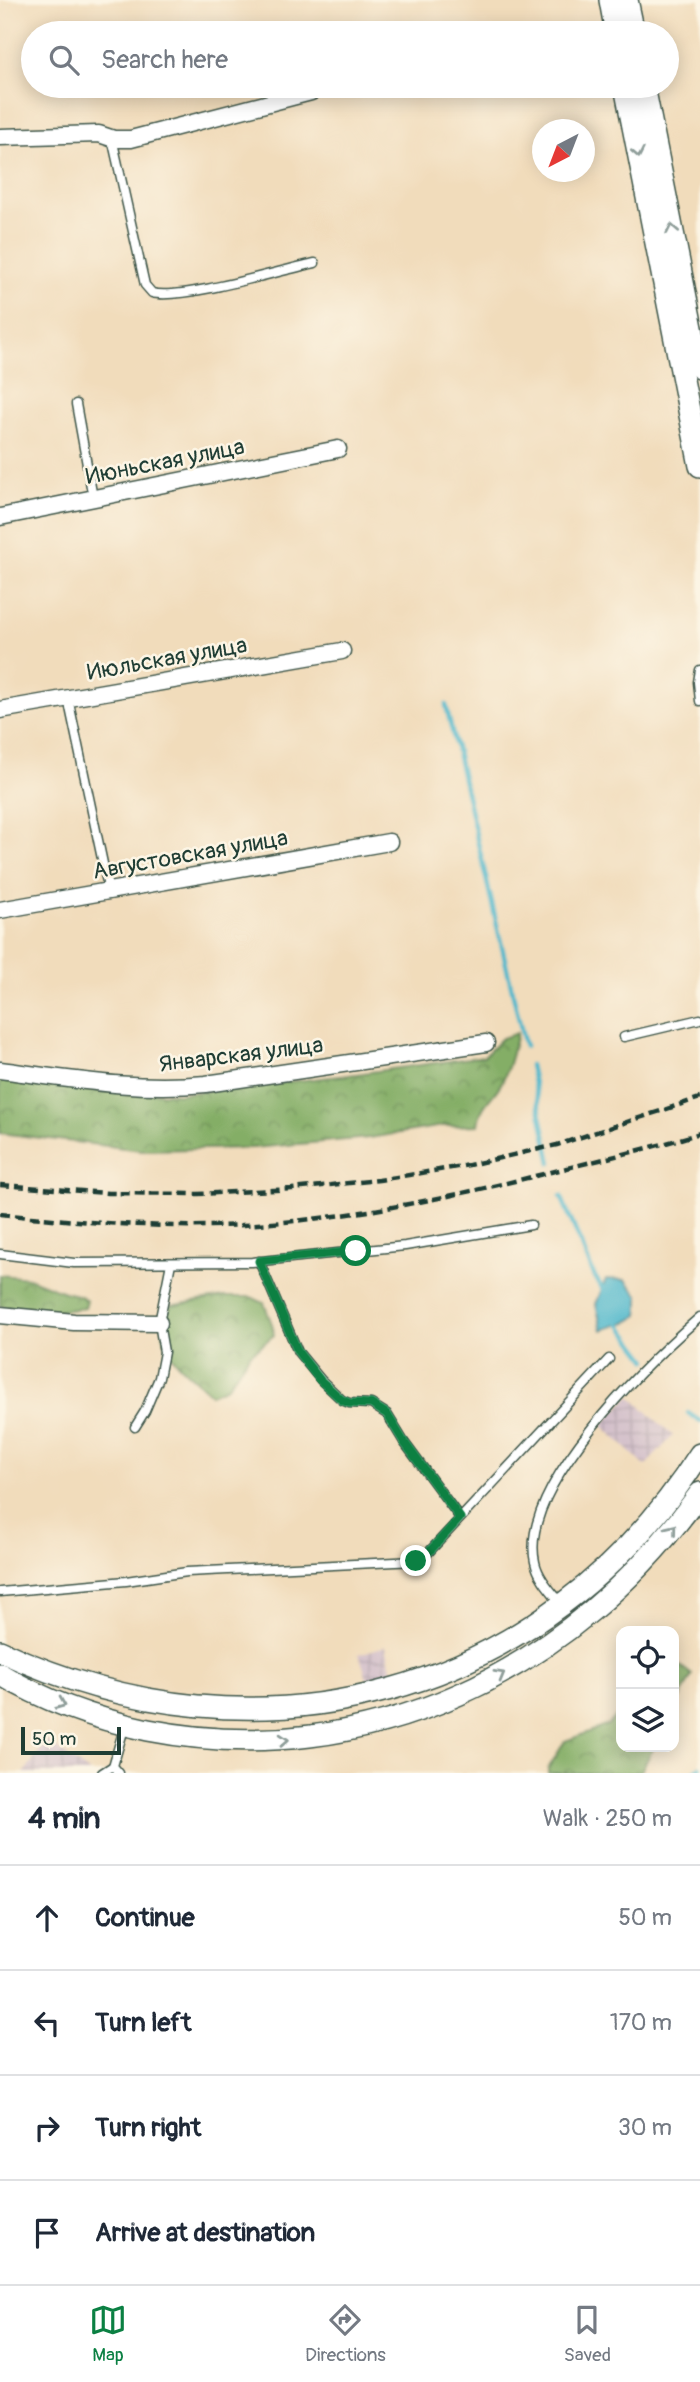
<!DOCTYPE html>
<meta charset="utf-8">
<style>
:root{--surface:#fff;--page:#f6f6f7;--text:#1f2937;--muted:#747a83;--line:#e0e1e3;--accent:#0b8043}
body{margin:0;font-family:Pangolin,sans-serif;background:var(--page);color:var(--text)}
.controls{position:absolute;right:21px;bottom:21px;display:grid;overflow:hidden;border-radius:14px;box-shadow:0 4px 18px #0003}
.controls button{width:63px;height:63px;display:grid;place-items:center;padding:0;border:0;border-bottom:2px solid var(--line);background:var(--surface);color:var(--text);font:35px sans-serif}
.compass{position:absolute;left:532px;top:119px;width:63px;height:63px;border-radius:50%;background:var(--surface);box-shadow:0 4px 18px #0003;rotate:222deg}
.scale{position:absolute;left:21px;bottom:18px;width:100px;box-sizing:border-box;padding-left:7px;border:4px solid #1f3d34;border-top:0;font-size:19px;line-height:24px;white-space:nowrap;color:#1f3d34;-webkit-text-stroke:5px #fcf5e5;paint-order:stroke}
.stop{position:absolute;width:21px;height:21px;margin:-16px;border:5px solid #0b8043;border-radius:50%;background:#fff}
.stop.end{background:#0b8043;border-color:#fff;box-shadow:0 2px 7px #0008}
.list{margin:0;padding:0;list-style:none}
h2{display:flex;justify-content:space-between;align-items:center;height:91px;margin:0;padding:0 28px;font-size:30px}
h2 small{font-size:23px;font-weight:400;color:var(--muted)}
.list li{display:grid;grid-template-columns:46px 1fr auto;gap:21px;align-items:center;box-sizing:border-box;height:105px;padding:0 28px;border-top:2px solid var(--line)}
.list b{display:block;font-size:26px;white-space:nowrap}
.list em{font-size:23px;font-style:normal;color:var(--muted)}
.icon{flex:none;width:38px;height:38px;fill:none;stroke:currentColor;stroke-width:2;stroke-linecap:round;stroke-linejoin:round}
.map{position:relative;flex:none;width:700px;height:1773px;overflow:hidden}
.search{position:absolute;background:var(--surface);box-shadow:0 4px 18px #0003;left:21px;right:21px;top:21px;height:77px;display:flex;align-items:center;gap:18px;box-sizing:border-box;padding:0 24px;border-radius:38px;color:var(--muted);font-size:26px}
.sheet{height:511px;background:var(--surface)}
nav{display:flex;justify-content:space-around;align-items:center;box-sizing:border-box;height:98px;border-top:2px solid var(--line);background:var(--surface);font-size:19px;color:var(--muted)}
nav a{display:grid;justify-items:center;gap:4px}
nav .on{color:var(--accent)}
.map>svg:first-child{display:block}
</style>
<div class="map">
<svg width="700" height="1773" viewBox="0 0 700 1773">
<defs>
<pattern id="industrial-grid" width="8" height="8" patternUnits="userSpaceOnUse" patternTransform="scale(1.75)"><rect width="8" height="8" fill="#d1bdc9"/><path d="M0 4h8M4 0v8" fill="none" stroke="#b3a3ad"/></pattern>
<pattern id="forest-crowns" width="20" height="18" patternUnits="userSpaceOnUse" patternTransform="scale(1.75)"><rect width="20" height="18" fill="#84ae66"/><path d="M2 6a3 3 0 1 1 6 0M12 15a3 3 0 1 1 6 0" fill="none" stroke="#6b8f55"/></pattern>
</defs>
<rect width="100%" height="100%" fill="#fcf5e5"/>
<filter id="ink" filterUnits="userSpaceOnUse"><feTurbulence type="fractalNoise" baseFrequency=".0143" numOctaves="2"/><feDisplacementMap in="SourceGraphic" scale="14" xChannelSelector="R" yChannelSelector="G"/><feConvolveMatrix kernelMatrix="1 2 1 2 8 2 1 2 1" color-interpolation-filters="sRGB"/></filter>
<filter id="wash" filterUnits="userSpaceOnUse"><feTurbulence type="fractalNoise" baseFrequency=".00686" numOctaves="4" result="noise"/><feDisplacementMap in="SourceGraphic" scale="28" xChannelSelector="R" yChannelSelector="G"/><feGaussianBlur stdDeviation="1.57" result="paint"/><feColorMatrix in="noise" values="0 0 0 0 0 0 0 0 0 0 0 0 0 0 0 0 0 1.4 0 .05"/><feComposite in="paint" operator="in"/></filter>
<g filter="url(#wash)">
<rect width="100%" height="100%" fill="#f1dcbb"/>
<g fill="url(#industrial-grid)">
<polygon points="630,1396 673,1436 645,1466 602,1425"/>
<polygon points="386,1646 393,1677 371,1690 359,1654"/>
<polygon points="47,1741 90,1773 24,1773"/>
</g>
<g fill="url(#forest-crowns)" stroke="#52764d" stroke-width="2">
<path d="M517 1033C513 1049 510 1066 502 1082 493 1099 480 1104 478 1125L443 1126 369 1138 252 1148 141 1150 0 1133V1079L109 1090 180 1094 349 1075 484 1056 502 1038Z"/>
<polygon points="0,1275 28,1278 64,1292 81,1296 87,1301 85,1308 50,1312 25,1311 0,1306"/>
<path d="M224 1297H251L264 1303 272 1324 274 1335 249 1355 227 1387 211 1394C192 1375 163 1359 163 1328 164 1321 168 1312 170 1306Z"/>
<polygon points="674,1661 692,1675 674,1709"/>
<polygon points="621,1711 621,1747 654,1747 640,1773 548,1773 548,1769 565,1741 608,1725"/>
</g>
<polygon fill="#4fb8cc" stroke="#377a80" stroke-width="2" points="606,1279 626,1280 639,1296 639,1315 629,1321 602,1330 596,1304"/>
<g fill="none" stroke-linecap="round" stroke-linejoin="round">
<g stroke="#4fb8cc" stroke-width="4.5">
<polyline points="446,705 525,1046"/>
<polyline points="530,1065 551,1163"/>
<polyline points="561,1196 594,1275 605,1293"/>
<polyline points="617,1320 647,1360"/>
<polyline points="688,1413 700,1421"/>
<polyline points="693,1773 700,1767"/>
</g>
</g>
</g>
<g filter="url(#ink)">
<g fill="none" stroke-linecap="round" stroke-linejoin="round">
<g stroke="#3e5548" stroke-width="11">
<g id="service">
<path d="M112 138 145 285 152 293C179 301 282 270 315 263"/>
<polyline points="76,404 93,498"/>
<polyline points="700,670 698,682 700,701"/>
<polyline points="68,698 109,892"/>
<polyline points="624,1037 700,1019"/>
<polyline points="0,1254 74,1263 252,1262 405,1246 531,1225"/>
<polyline points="259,1261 298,1352 321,1380 342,1400 349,1403 371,1404 387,1414 404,1442 460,1518"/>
<polyline points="135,1427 145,1411 159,1378 164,1352 159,1323 171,1263"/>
<polyline points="0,1592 126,1581 187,1572 416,1561 428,1553 609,1359"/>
<path d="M560 1602C551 1591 538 1577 535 1562 518 1487 648 1362 700 1317"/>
<polyline points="102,1773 113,1766"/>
<polyline points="119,1773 113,1766 125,1725"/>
</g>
</g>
<g stroke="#3e5548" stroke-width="19">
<g id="minor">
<polyline points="0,137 99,134 114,139 131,139 311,92"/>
<polyline points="0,517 338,449"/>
<polyline points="0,710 342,651"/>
<polyline points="0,910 389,842"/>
<path d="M0 1070C69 1079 137 1091 206 1084L486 1043"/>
<polyline points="0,1315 74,1322 159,1323"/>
</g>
</g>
<g stroke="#3e5548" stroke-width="24">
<g id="secondary">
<polyline points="610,0 616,33"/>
<polyline points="627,0 634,33"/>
<polyline points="625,86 700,466"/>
<polyline points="644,86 700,368"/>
<path d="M0 1651C260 1773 545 1697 700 1454"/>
<path d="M0 1674C46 1702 96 1719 148 1730 368 1773 573 1671 700 1493"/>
</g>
</g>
<use href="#service" stroke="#fff" stroke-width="8"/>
<use href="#minor" stroke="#fff" stroke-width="16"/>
<use href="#secondary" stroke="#fff" stroke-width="21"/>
<g stroke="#1f3d34" stroke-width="4.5" stroke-dasharray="10 5" stroke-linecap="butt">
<polyline points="0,1185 108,1193 198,1194 292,1189 379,1180 469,1165 557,1145 700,1098"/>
<path d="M0 1214C81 1222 162 1229 243 1225 353 1219 461 1195 567 1168 611 1157 656 1147 700 1133"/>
</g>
</g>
<defs><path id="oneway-chevron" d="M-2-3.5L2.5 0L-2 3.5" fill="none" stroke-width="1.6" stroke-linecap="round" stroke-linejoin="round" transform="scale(1.75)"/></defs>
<g stroke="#8f9e9a">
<use href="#oneway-chevron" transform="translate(638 153) rotate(79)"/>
<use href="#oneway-chevron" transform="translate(672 229) rotate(-101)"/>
<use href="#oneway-chevron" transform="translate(672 1529) rotate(-51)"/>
<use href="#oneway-chevron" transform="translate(500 1675) rotate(-30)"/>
<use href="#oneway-chevron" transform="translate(61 1704) rotate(22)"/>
<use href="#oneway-chevron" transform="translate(284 1740) rotate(-4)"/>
</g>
</g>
<g fill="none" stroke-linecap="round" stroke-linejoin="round" filter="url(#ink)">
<polyline stroke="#0b8043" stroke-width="9" points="356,1251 259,1261 298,1352 320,1380 342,1400 349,1403 371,1404 387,1414 404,1442 460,1518 428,1553 416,1561"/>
</g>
<g text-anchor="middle" stroke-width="5" stroke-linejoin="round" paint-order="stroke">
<g font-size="23" fill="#1f3d34" stroke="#fcf5e5">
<text transform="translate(165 461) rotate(-11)" y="8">Июньская улица</text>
<text transform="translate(167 658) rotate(-10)" y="8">Июльская улица</text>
<text transform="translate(190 854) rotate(-10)" y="8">Августовская улица</text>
<text transform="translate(241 1054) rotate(-7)" y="8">Январская улица</text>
</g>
</g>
</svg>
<div class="controls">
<button><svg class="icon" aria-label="locate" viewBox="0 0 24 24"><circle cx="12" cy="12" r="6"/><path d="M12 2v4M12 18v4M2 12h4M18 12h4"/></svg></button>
<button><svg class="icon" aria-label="layers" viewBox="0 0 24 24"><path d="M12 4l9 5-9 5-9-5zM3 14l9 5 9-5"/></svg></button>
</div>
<svg class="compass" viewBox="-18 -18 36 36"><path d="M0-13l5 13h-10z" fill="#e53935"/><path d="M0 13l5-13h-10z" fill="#747a83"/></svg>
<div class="scale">50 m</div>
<div class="stop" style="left:356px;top:1251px"></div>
<div class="stop end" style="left:416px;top:1561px"></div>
<div class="search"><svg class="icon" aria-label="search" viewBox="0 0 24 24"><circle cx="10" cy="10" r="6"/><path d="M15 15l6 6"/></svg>Search here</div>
</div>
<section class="sheet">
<h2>4 min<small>Walk · 250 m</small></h2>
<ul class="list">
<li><svg class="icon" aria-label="ahead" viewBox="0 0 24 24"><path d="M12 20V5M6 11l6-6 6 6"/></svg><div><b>Continue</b></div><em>50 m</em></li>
<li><svg class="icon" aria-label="left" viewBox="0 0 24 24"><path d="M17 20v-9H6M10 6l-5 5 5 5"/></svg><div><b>Turn left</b></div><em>170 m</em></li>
<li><svg class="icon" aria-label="right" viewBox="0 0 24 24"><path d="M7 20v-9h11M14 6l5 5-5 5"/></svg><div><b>Turn right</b></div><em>30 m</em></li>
<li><svg class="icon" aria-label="arrive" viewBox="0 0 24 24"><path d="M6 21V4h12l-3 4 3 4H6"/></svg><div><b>Arrive at destination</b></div></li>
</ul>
</section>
<nav>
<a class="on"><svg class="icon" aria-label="map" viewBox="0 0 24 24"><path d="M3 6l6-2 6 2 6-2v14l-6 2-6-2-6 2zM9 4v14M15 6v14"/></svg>Map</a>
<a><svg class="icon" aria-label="directions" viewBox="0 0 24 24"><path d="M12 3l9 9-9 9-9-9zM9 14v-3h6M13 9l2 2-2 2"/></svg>Directions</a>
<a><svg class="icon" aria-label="saved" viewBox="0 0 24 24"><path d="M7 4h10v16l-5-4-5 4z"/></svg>Saved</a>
</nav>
